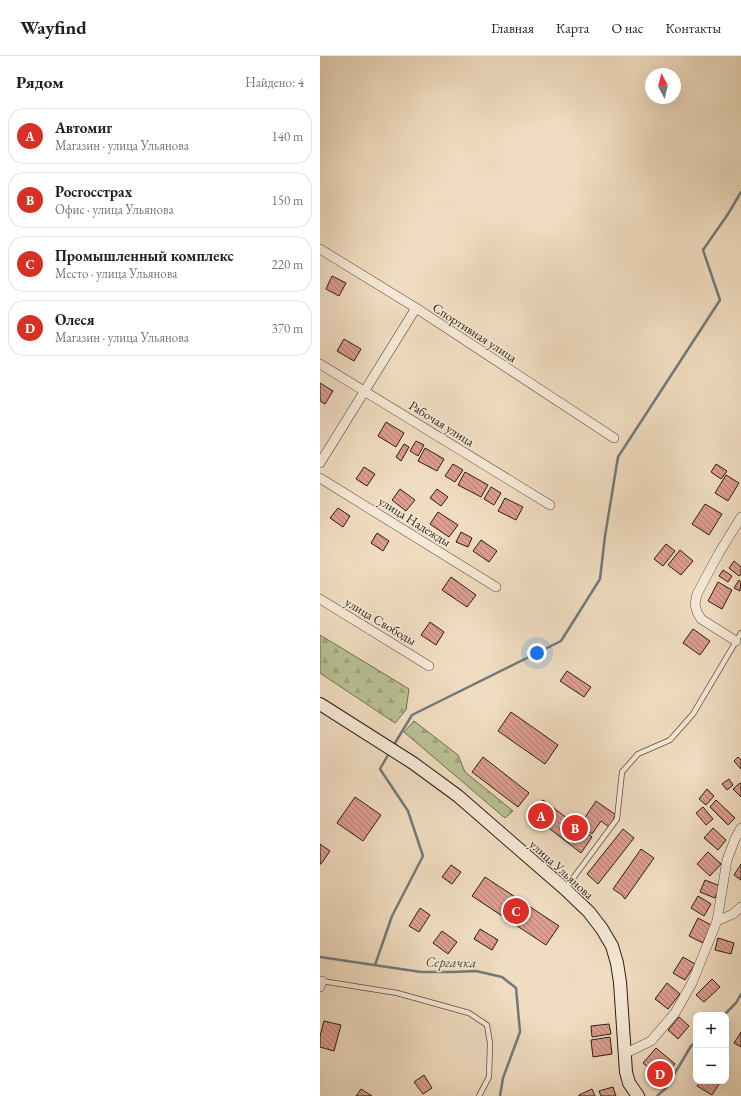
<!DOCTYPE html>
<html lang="ru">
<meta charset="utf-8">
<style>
:root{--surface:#fff;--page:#f2f2f2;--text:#202124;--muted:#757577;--line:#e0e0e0;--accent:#d93025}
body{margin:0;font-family:"EB Garamond",serif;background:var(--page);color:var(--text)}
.controls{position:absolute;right:12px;bottom:12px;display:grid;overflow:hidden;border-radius:8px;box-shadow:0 4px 16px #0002}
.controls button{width:36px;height:36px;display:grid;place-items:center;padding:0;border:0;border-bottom:1px solid var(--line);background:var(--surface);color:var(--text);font:20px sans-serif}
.compass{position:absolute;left:325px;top:12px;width:36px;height:36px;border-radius:50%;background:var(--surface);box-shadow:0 4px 16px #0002;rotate:353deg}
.you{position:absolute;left:217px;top:597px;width:14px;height:14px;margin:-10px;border:3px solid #fff;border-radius:50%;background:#1a73e8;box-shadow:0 0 0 6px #1a73e833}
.badge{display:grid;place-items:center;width:26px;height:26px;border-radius:50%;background:var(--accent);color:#fff;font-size:13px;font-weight:700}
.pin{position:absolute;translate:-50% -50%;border:2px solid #fff;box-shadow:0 1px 4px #0006}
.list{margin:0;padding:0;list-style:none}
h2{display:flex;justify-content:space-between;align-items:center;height:52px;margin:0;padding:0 16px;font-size:17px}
h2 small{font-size:13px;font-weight:400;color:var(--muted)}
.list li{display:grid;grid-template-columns:26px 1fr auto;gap:12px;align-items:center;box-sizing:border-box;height:56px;margin:0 8px 8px;padding:0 8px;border:1px solid var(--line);border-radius:16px}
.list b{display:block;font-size:15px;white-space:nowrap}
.list p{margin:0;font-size:13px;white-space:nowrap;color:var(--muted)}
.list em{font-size:13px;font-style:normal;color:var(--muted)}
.map{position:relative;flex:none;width:421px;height:1040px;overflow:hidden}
header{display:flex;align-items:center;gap:24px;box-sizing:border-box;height:56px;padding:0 20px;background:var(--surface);border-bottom:1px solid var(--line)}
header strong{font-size:19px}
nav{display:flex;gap:22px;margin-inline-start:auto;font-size:14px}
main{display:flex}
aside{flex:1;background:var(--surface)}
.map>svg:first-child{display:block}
</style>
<header>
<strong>Wayfind</strong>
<nav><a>Главная</a><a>Карта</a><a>О нас</a><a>Контакты</a></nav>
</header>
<main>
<aside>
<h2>Рядом<small>Найдено: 4</small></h2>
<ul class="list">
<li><span class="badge">A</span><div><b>Автомиг</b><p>Магазин · улица Ульянова</p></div><em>140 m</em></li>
<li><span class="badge">B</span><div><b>Росгосстрах</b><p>Офис · улица Ульянова</p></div><em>150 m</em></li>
<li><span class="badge">C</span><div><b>Промышленный комплекс</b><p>Место · улица Ульянова</p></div><em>220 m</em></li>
<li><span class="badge">D</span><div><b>Олеся</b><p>Магазин · улица Ульянова</p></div><em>370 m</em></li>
</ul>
</aside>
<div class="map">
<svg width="421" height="1040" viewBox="0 0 421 1040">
<defs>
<pattern id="forest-firs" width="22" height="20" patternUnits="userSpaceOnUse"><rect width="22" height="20" fill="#b8c093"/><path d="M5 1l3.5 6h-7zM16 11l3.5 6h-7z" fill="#9ea57e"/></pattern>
<pattern id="building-back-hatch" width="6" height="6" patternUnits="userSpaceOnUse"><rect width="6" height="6" fill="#dd9d8f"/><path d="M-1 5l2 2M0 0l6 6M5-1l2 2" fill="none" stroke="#b37f74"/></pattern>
</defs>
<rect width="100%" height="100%" fill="#f0dcc0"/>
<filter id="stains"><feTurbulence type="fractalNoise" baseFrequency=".005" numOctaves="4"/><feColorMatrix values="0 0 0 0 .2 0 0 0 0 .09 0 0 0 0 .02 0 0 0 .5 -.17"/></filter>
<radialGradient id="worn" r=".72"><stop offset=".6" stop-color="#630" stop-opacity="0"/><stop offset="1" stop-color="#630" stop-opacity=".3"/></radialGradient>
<g fill="url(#forest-firs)" stroke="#716e54">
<polygon points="0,579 89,633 86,654 75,667 0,617"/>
<polygon points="94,665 138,699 145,716 193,755 185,762 84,676"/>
</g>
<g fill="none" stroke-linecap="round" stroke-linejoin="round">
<g stroke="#717a7a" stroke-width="2.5">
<polyline points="75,687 92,659 241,585 280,523 285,480 298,401 400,244 383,194 408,158 421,136"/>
<polyline points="0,901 101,916 133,916 156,915 182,921 196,932 200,976 183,1022 180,1040"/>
<polyline points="55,909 72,860 103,800 88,755 60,713 68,699"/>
<polyline points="404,959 416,947 421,938"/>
<polyline points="337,1040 346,1032 371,990 376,986"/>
</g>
</g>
<g fill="url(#building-back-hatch)" stroke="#2a1d14">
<polygon points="12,220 26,227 19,240 6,233"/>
<polygon points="24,283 41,293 34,305 17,295"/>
<polygon points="0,327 13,335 5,348 0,345"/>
<polygon points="66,366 84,377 76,391 58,380"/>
<polygon points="96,385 104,389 98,400 90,395"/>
<polygon points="84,388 89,391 81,405 76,401"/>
<polygon points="105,392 124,403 117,415 98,405"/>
<polygon points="133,408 143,414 135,426 125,420"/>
<polygon points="396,408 407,415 401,423 391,416"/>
<polygon points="44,411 55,418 47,430 36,423"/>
<polygon points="145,416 168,429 161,441 138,429"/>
<polygon points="406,419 419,427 408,445 395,437"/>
<polygon points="171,431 181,437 174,449 164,443"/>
<polygon points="80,433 95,444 86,455 72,444"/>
<polygon points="117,433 128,441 121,450 110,442"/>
<polygon points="185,442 203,451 196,464 178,455"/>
<polygon points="385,448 402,458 389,479 372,468"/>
<polygon points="18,452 30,460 23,471 10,462"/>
<polygon points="118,456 138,469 129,481 110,468"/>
<polygon points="141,476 152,482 148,491 136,486"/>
<polygon points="57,477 69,485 63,495 51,487"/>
<polygon points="161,484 177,495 169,506 153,495"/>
<polygon points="346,488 355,495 343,510 334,503"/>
<polygon points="360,494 373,505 361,519 348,509"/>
<polygon points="414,505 421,511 421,518 419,520 409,512"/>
<polygon points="403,514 412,520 408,526 399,520"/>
<polygon points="131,521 156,539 147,551 122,534"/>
<polygon points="419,524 421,526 420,535 414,532"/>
<polygon points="398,526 412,534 402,553 388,545"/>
<polygon points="110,566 124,576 116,589 101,579"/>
<polygon points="373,573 390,585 380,599 363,587"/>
<polygon points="247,615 271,631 264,641 240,625"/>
<polygon points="191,656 238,689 225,708 178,675"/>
<polygon points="163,701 209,737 198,751 152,716"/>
<polygon points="418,701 421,704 421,713 414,705"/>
<polygon points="409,723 413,729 407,734 402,728"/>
<polygon points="420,727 421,728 421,741 413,733"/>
<polygon points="387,733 394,740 386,749 379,743"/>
<polygon points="35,741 61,759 43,785 17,767"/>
<polygon points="223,744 272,781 261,797 212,759"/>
<polygon points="396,744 415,762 408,769 390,751"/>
<polygon points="276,745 296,759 289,771 281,765 272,778 260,769"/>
<polygon points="383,751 393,763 386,769 376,757"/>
<polygon points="393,772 406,784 398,794 384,782"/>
<polygon points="303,773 314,782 278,828 267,818"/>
<polygon points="0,788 10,795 1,808 0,808"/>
<polygon points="321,793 334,802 305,843 302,839 293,833"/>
<polygon points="388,796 401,808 390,820 377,808"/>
<polygon points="421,808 421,824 414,819"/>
<polygon points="131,809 141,816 132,828 122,821"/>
<polygon points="165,821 239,870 226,889 152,840"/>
<polygon points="385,824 400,830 395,842 380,836"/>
<polygon points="378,840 391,848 384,860 371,852"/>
<polygon points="100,852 110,859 99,876 89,870"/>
<polygon points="378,862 391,869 383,887 369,880"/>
<polygon points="160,873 178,884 172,894 154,883"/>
<polygon points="122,875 137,886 128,898 113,887"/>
<polygon points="398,882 414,887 411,898 395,894"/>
<polygon points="363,901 375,908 365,924 353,917"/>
<polygon points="392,923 400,931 384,946 376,939"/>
<polygon points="347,927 360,938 348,953 335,943"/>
<polygon points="359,961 369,970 358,983 348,974"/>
<polygon points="4,965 21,969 14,995 0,991 0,980"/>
<polygon points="289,968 291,978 272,981 271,970"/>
<polygon points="421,976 421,991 414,987"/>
<polygon points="290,981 292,998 273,1001 271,984"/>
<polygon points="336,992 355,1008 341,1023 323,1007"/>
<polygon points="104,1019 112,1032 103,1038 94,1026"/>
<polygon points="380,1025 401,1025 392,1039 377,1030"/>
<polygon points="293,1031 296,1040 281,1040 279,1035"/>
<polygon points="41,1033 52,1040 36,1040"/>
<polygon points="272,1033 275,1040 259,1040 259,1039"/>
</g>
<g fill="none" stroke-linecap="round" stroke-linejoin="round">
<g stroke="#5c4d3f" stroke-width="6">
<g id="lane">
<polyline points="245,833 297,763 302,716 318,698 350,684 373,658 421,577"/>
<polyline points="2,925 77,937 149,957 167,969 170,987 169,1021 159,1040"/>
</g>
</g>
<g stroke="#5c4d3f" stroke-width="10">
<g id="street">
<polyline points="0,193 96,252 294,382"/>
<polyline points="0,308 230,449"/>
<polyline points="0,407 96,252"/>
<polyline points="0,422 176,531"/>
<polyline points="0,543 109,610"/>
<polyline points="416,585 381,563 377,556 375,548 377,538 399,497 421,461"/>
<polyline points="397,865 413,858 421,851"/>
<polyline points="0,931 2,925"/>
<polyline points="304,998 331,985 355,957 372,927 397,865 407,804 415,783 421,772"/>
</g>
</g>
<g stroke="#2a1d14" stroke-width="14">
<polyline id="secondary" points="0,648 93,707 138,740 245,833 269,856 282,873 292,890 297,907 300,926 306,1016 309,1027 318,1040"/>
</g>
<use href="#lane" stroke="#f5e8d6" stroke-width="4.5"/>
<use href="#street" stroke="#f5e8d6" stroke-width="9"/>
<use href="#secondary" stroke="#f5e8d6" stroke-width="12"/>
</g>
<g text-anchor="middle" stroke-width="3" stroke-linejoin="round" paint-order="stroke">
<g font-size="13" fill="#2a1d14" stroke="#f5e8d6">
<text transform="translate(155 276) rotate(33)" y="5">Спортивная улица</text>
<text transform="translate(122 367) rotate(32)" y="5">Рабочая улица</text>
<text transform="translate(95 465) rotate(32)" y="5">улица Надежды</text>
<text transform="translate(61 565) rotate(31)" y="5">улица Свободы</text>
<text transform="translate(242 813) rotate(42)" y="5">улица Ульянова</text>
</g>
<g font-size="14" font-style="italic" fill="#4d4c47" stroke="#f5e8d6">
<text transform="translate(131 906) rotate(1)" y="5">Сергачка</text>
</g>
</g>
<rect width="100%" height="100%" filter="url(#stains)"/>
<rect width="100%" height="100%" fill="url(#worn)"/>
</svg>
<div class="controls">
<button>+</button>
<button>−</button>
</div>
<svg class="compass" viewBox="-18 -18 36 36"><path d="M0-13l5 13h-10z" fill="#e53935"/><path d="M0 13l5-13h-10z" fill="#757577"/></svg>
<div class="you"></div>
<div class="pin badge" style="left:221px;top:760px">A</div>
<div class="pin badge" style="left:255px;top:772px">B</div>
<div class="pin badge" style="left:196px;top:855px">C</div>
<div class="pin badge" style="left:340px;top:1018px">D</div>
</div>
</main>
